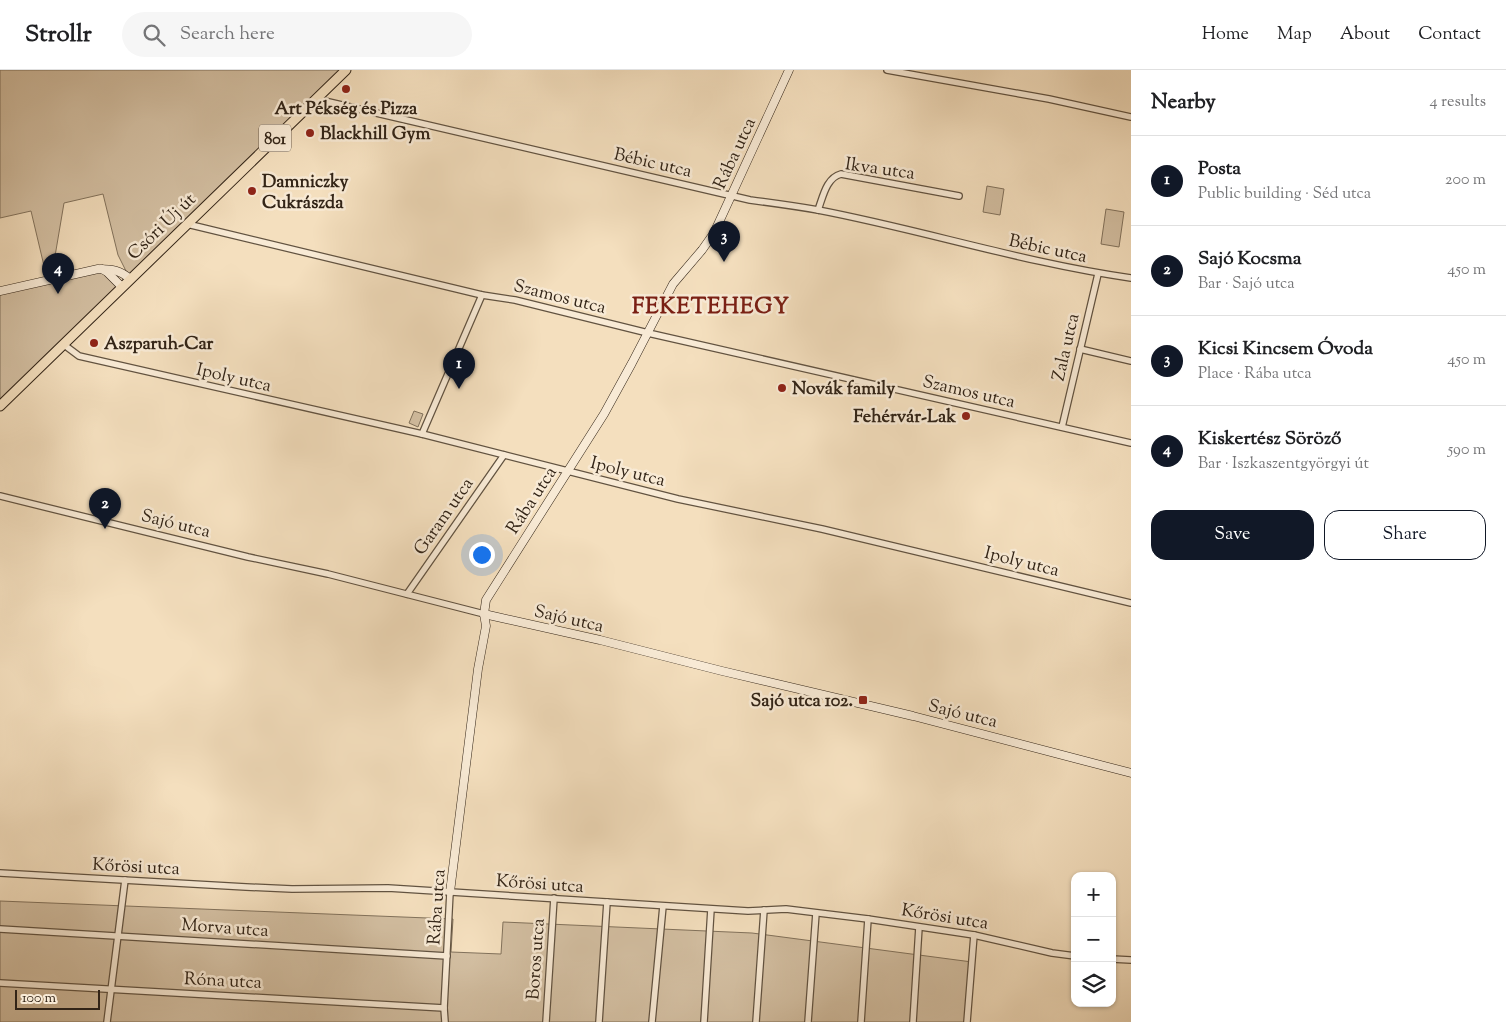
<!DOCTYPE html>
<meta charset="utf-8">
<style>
:root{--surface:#fff;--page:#f6f6f6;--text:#202124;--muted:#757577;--line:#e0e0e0;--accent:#111827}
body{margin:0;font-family:"Sorts Mill Goudy",serif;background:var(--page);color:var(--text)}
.controls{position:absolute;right:15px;bottom:15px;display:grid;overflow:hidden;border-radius:10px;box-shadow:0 1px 4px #0004}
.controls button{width:45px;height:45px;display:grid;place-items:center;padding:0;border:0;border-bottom:1px solid var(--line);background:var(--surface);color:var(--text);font:25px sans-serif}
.scale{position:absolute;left:15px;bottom:12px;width:85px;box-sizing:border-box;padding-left:5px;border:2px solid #322417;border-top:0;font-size:14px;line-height:18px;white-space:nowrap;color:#322417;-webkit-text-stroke:4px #f8ead5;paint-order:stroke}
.you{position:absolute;left:481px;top:484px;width:18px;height:18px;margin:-12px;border:4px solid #fff;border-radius:50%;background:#1a73e8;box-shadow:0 0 0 8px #1a73e833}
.badge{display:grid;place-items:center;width:32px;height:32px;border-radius:50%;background:var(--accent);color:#fff;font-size:16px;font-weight:700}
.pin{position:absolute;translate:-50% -41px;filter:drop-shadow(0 1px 2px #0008)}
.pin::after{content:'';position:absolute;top:26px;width:18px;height:15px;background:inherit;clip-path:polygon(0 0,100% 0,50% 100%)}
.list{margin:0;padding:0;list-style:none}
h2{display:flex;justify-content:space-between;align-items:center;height:65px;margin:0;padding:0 20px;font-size:21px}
h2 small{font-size:16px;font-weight:400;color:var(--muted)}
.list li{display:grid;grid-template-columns:32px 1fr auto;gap:15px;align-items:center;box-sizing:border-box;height:90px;padding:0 20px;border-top:1px solid var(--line)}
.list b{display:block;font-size:19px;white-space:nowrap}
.list p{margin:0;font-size:16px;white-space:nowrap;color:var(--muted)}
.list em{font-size:16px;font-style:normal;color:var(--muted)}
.actions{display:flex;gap:10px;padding:15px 20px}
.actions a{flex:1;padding:11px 0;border:1px solid var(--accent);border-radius:15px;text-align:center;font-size:18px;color:var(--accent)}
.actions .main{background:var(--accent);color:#fff}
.icon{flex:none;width:28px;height:28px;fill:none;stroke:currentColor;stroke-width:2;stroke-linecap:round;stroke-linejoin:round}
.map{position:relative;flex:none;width:1131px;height:952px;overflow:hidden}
header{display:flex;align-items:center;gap:30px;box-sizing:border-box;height:70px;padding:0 25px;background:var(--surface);border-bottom:1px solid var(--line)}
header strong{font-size:24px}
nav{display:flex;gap:28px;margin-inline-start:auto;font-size:18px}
.search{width:350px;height:45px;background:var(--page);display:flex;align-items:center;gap:12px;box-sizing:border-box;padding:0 18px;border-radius:28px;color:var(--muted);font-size:19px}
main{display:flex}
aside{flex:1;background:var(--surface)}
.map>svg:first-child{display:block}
</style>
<header>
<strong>Strollr</strong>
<div class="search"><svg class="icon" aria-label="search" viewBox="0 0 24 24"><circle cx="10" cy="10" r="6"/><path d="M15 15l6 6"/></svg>Search here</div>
<nav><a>Home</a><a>Map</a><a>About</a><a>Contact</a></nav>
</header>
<main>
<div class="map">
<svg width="1131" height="952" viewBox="0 0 1131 952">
<rect width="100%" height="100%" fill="#f4dfbe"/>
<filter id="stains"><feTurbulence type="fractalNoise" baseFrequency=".004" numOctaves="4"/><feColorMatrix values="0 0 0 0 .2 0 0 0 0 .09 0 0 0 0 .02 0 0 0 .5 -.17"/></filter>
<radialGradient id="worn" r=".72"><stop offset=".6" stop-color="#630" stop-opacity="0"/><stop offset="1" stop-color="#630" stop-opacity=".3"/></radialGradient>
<g fill="#d3bfa2" stroke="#82725c">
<polygon points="0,0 346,0 130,209 118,185 103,124 64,133 53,198 45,200 31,141 0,148"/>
<polygon points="987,116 1004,119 1000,145 983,142"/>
<polygon points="1106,139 1124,142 1119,177 1101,174"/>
<polygon points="98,199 122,217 0,336 0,221"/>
<polygon points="414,341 423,344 418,357 409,353"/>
<polygon points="0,831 453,849 451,882 501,884 503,852 752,863 972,892 968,952 0,952"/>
</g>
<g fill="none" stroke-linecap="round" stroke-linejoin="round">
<g stroke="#625341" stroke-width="8">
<g id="street">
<polyline points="887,0 1049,29 1131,47"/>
<path d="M316 29 750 130C773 133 795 136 818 140 923 160 1025 193 1131 208"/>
<path d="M818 140C823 127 826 108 841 104L959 126"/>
<polyline points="187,154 482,225 515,230 648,263 1131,373"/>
<polyline points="63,274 79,286 422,364 678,429 822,459 1131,533"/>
<polyline points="1080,279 1131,291"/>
<polyline points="1062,357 1098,204"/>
<polyline points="422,364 482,225"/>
<polyline points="0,426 248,487 328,504 484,544"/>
<polyline points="407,524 504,385"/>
<polyline points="0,803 246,817 292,819 388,818 748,841 786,839 868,849 974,865 1052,883 1075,886"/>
<polyline points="0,859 447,886"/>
<polyline points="1112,889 1131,890"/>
<polyline points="0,913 444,938"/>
<polyline points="107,952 125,810"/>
<polyline points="445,952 444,938 450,822"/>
<polyline points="546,952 554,828"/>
<polyline points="599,952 607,832"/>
<polyline points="652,952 663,836"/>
<polyline points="704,952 711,839"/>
<polyline points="756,952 764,840"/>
<polyline points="808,952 816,843"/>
<polyline points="861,952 868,849"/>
<polyline points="913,952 919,857"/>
<polyline points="967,952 974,865"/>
</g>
</g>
<g stroke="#322417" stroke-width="9">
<g id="secondary">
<polyline points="102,199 107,202 122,217"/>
<path d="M0 221 98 199C112 199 120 200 130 209"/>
<polyline points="484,544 600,570 722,601 913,646 1131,703"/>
<polyline points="450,822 478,599 486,556 484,544 486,530 604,344 632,293 673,214 702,180 714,163 789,0"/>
</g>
</g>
<g stroke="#322417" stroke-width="11">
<polyline id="primary" points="0,336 346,0"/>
</g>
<use href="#street" stroke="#f8ead5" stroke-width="5.5"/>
<use href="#secondary" stroke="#f8ead5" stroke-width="8"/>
<use href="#primary" stroke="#f4dfbe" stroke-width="9"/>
</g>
<g fill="#8f2418" stroke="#f8ead5" stroke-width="2">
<circle cx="346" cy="19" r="5"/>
<circle cx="310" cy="63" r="5"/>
<circle cx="252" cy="121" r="5"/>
<circle cx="94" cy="273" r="5"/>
<circle cx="782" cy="318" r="5"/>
<circle cx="966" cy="346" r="5"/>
<rect x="858" y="625" width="10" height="10" rx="2.5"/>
</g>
<g text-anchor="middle" stroke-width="5" stroke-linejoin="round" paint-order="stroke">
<rect fill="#f8ead5" stroke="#6d5f50" stroke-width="1" x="259" y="54.5" width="32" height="27" rx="4"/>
<g font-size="16" font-weight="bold" fill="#322417">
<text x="275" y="74">801</text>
</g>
<g font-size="18" font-weight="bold" fill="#322417" stroke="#f8ead5" text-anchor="start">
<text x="346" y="44" text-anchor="middle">Art Pékség és Pizza</text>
<text x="320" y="69">Blackhill Gym</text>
<text x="262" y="117">Damniczky<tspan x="262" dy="21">Cukrászda</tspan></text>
<text x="104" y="279">Aszparuh-Car</text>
<text x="792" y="324">Novák family</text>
<text x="956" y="352" text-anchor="end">Fehérvár-Lak</text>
<text x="853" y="636" text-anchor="end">Sajó utca 102.</text>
</g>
<g font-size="18" fill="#322417" stroke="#f8ead5">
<text transform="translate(734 83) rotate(-65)" y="6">Rába utca</text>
<text transform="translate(653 92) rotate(13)" y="6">Bébic utca</text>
<text transform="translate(880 98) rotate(8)" y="6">Ikva utca</text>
<text transform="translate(161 156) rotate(-44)" y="6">Csóri Új út</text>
<text transform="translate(1048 178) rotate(12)" y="6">Bébic utca</text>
<text transform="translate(560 226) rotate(14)" y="6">Szamos utca</text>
<text transform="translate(1065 277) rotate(-77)" y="6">Zala utca</text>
<text transform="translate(234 307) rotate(13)" y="6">Ipoly utca</text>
<text transform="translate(969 321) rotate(13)" y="6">Szamos utca</text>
<text transform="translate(628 401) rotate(14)" y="6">Ipoly utca</text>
<text transform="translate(531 430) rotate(-57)" y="6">Rába utca</text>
<text transform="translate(443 446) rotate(-55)" y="6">Garam utca</text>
<text transform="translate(176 453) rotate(14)" y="6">Sajó utca</text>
<text transform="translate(1022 491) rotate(14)" y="6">Ipoly utca</text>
<text transform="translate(569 548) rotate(13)" y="6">Sajó utca</text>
<text transform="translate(963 643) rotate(14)" y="6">Sajó utca</text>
<text transform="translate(136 796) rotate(3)" y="6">Kőrösi utca</text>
<text transform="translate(540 813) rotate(4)" y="6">Kőrösi utca</text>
<text transform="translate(436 837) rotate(-86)" y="6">Rába utca</text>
<text transform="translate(945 846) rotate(9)" y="6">Kőrösi utca</text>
<text transform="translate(225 857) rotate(4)" y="6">Morva utca</text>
<text transform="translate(535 889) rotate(-86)" y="6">Boros utca</text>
<text transform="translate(223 910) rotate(3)" y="6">Róna utca</text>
</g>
<g font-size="22" font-weight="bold" letter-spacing="1" fill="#7a1f14" stroke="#f8ead5">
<text x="711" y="243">FEKETEHEGY</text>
</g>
</g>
<rect width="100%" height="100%" filter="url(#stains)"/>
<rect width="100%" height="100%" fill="url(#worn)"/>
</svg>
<div class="controls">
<button>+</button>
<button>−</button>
<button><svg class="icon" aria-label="layers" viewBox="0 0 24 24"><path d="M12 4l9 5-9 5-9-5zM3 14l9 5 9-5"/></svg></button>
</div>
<div class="scale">100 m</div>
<div class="you"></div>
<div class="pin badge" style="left:459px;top:319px">1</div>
<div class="pin badge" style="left:105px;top:459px">2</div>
<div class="pin badge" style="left:724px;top:192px">3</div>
<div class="pin badge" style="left:58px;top:224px">4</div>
</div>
<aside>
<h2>Nearby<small>4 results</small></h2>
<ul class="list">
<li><span class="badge">1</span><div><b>Posta</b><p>Public building · Séd utca</p></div><em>200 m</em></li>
<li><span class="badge">2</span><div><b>Sajó Kocsma</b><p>Bar · Sajó utca</p></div><em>450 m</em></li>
<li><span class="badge">3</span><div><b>Kicsi Kincsem Óvoda</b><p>Place · Rába utca</p></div><em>450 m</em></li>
<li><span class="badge">4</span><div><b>Kiskertész Söröző</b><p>Bar · Iszkaszentgyörgyi út</p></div><em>590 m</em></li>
</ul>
<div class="actions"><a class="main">Save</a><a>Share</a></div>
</aside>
</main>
